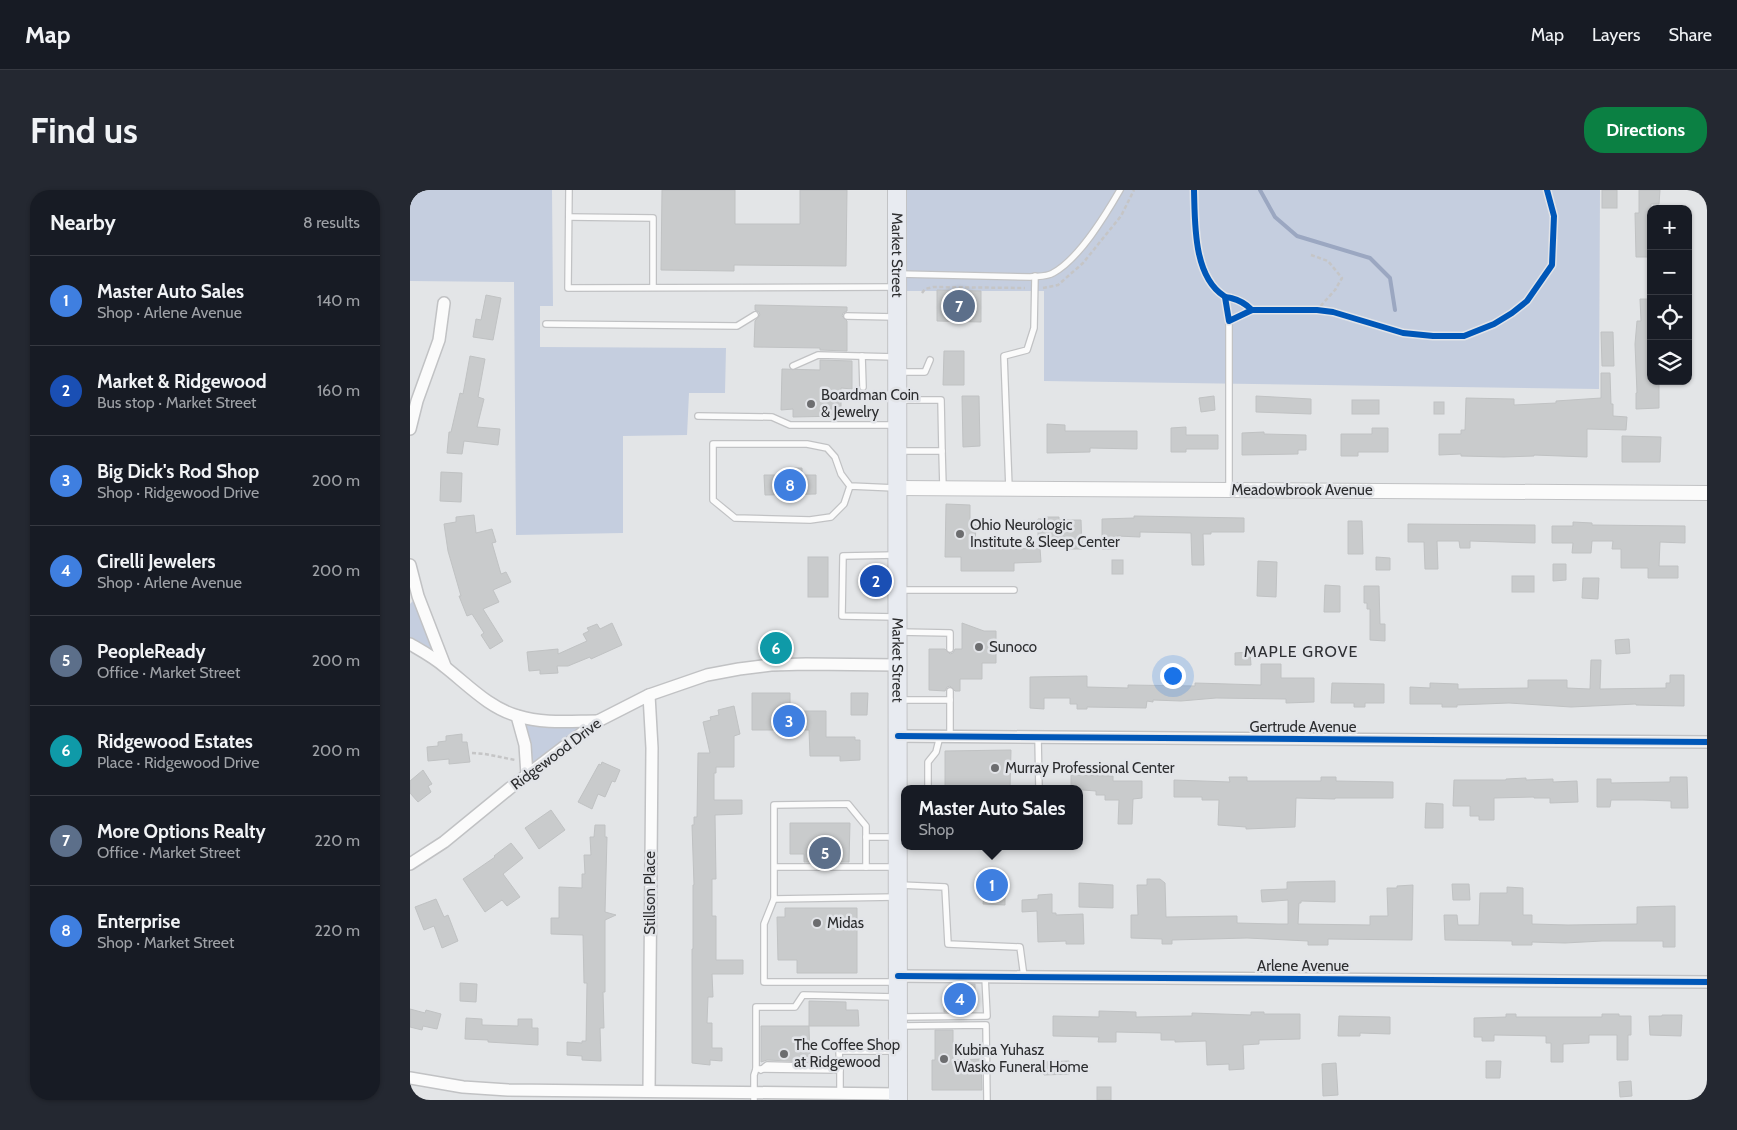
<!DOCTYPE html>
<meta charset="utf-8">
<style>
:root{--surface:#171b24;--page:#242831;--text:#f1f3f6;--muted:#9ea1a6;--line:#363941;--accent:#0b8043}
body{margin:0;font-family:Cabin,sans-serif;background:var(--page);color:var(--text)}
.controls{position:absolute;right:15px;top:15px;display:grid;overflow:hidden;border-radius:10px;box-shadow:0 1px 4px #0004}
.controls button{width:45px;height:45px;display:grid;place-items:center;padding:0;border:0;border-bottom:1px solid var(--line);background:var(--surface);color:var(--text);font:25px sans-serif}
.you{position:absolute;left:762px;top:485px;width:18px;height:18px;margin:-12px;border:4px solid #fff;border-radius:50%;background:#1a73e8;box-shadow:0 0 0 8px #1a73e833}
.badge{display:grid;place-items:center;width:32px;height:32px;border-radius:50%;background:var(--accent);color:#fff;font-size:16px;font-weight:700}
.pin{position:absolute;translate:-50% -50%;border:2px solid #fff;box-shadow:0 1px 5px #0006}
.popup{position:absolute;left:491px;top:595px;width:182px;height:65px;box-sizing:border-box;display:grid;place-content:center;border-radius:10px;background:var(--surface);filter:drop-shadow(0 1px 4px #0005);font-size:16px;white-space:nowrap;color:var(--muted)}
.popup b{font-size:19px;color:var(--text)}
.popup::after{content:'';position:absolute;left:50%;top:100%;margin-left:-10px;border:10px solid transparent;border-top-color:var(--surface)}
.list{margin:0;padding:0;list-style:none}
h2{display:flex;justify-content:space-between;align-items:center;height:65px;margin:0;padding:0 20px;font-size:21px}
h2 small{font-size:16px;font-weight:400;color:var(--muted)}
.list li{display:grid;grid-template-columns:32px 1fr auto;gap:15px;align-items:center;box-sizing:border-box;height:90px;padding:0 20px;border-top:1px solid var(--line)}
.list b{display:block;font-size:19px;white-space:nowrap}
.list p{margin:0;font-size:16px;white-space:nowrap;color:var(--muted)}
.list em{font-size:16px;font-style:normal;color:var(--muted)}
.icon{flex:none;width:28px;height:28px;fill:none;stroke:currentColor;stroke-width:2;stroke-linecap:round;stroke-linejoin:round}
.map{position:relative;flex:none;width:1297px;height:910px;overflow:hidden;border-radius:20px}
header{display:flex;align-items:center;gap:30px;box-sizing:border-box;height:70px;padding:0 25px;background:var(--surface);border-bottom:1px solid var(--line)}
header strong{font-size:24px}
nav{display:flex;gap:28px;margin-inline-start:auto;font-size:18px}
.intro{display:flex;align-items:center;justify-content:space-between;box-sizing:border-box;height:120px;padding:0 30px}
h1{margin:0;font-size:35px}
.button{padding:12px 22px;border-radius:20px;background:var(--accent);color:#fff;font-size:18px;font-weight:700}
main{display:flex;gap:30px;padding:0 30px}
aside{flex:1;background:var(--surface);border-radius:20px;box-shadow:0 1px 4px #0004}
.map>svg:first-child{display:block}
</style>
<header>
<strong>Map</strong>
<nav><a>Map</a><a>Layers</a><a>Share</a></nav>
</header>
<div class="intro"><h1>Find us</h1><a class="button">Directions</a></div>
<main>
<aside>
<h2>Nearby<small>8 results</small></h2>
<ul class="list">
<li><span class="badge" style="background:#3f7fe0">1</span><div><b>Master Auto Sales</b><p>Shop · Arlene Avenue</p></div><em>140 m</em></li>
<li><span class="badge" style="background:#1a4fb4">2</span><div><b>Market &amp; Ridgewood</b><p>Bus stop · Market Street</p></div><em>160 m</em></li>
<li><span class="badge" style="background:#3f7fe0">3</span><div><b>Big Dick's Rod Shop</b><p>Shop · Ridgewood Drive</p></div><em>200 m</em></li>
<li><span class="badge" style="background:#3f7fe0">4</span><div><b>Cirelli Jewelers</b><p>Shop · Arlene Avenue</p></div><em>200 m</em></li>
<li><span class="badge" style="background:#5c6f8a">5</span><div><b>PeopleReady</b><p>Office · Market Street</p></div><em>200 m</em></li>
<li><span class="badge" style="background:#0f9aa8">6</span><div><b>Ridgewood Estates</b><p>Place · Ridgewood Drive</p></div><em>200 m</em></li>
<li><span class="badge" style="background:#5c6f8a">7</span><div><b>More Options Realty</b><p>Office · Market Street</p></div><em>220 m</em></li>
<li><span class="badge" style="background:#3f7fe0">8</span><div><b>Enterprise</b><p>Shop · Market Street</p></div><em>220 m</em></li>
</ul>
</aside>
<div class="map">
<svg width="1297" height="910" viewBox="0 0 1297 910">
<rect width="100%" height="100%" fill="#e3e5e7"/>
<g fill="#c5cedf">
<polygon points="0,0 142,0 143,116 130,116 130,157 316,158 315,203 279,203 277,245 213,246 213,343 106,345 104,92 0,91"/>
<polygon points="487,0 1190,0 1189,199 634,191 634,101 487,101"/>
<polygon points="8,406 35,476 0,454 0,414"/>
<polygon points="107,526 188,531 117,585"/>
</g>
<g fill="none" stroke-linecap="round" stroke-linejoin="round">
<polyline stroke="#9ba7c1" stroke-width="4" points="850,0 865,27 887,46 960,68 980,88 985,120"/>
</g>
<g fill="#c9cbcc" stroke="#c0c2c3">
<polygon points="252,0 325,0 325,34 390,34 390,0 437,0 436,76 324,75 324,81 251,80"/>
<rect x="1192" y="0" width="15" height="18"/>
<polygon points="1229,0 1250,0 1249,14 1241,14 1241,67 1226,67 1225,23 1229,23"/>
<polygon points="527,100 571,101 571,132 527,131"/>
<polygon points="76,105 91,108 83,150 63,147 66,129 71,130"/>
<polygon points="1230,109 1241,109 1241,191 1249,191 1249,218 1226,219 1226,203 1227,203 1225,154 1227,131 1231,131"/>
<polygon points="345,115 437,117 437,121 433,123 432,126 437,131 437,161 410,160 410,158 344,157 345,131 350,125 349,122 345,120"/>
<polygon points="1191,142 1203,142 1204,176 1192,176"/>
<polygon points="534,161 554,161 554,195 533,195"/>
<polygon points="60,166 75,169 68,207 74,209 67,237 90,239 88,255 54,251 52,264 37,263 39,242 41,242 50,203 53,204"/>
<polygon points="410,170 442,171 442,199 431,198 431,226 383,227 383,219 371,220 372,179 410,180"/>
<polygon points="1191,183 1200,183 1201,214 1203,214 1203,226 1217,227 1216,240 1177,239 1177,267 1124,265 1124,266 1094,267 1051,266 1051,264 1029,265 1029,244 1051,244 1051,240 1055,240 1056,208 1104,209 1104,215 1146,213 1146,211 1191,208"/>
<polygon points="552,206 569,206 570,256 553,257"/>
<polygon points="804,206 805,220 791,222 789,208"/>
<polygon points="846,206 901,209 901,224 846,222"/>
<rect x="942" y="210" width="27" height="14"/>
<rect x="1024" y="212" width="10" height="12"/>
<polygon points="637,234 655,235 655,241 727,241 727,259 680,258 680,262 637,263"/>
<polygon points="776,237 776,245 808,245 808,259 776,259 776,262 761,262 761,238"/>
<polygon points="962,238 978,238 978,262 948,262 948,266 931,266 931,244 962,244"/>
<polygon points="854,242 854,244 896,245 896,260 888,260 888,264 832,265 832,243"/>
<polygon points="1212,246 1251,247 1250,272 1212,272"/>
<polygon points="380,278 392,278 392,285 406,285 406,304 355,305 354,285 381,285"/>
<polygon points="31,282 52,283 51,312 30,311"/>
<polygon points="536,314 560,315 560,335 566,335 565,355 605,356 605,359 630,358 631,372 604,373 604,381 551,381 551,367 535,367"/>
<polygon points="64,325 66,343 82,339 86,352 82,353 91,384 96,382 101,392 83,400 89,412 73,419 93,451 80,459 71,445 74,443 62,424 57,426 49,406 51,406 38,361 34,334 46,332 46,327"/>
<polygon points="724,326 834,328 834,342 801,342 801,344 793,344 794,375 782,375 781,343 730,342 730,347 707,346 707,359 692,359 692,329 724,328"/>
<polygon points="634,327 649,327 649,330 671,330 672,359 657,359 657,350 628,350 628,329 634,329"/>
<polygon points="938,331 952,331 953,364 938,364"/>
<polygon points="1163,332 1182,333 1182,335 1275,336 1275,353 1250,352 1249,376 1268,376 1268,388 1238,388 1238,378 1211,378 1211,359 1202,359 1203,351 1182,351 1181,363 1162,363 1163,353 1142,353 1142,336 1163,336"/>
<polygon points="998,334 1125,335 1125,353 1060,351 1060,358 1050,358 1049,351 1027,351 1028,379 1015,379 1014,352 998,352"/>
<rect x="398" y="367" width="20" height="40"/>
<polygon points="966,367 980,368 980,380 966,380"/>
<rect x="702" y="370" width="11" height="14"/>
<polygon points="848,371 867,372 866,407 847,406"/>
<polygon points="1143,374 1156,374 1156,390 1143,391"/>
<rect x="1102" y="386" width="22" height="16"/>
<polygon points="1173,388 1189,388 1188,409 1172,408"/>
<polygon points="915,395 930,396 930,422 914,422"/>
<polygon points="954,396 969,396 970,434 975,434 975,451 960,450 960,419 957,419 957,413 954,413"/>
<polygon points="202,433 212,455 181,469 180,467 158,476 147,476 148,483 130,484 130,480 119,481 117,462 148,459 148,464 177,451 173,444 179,441 177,438 187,434 190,439"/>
<polygon points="552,433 574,441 586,441 586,473 572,473 572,489 550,489 550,501 545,501 540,496 537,497 535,501 519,500 519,459 535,459 540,464 543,463 545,459 552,459"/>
<polygon points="1219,449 1220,463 1206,464 1205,450"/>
<polygon points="840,462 841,475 825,475 825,463"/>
<polygon points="1181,470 1191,470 1190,499 1256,498 1256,493 1260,493 1260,485 1274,485 1274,516 1226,515 1226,514 1161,517 1099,513 1047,515 1047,517 1032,517 1032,514 1000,514 1000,497 1020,498 1020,493 1048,494 1048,499 1118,498 1118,490 1157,490 1157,498 1180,499"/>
<polygon points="851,474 871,474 871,488 904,488 904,512 876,513 876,509 806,508 771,511 743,510 743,512 737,511 736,518 677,517 677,519 667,519 667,514 660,514 660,508 634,508 634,519 620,518 620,487 677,486 677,497 718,498 718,495 785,496 785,493 851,495"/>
<polygon points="922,493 974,494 974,513 955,513 955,517 944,517 944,513 921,513"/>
<polygon points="342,503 380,503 380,521 416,521 416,547 445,547 445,550 450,550 450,570 430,571 430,566 400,566 399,540 342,540"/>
<polygon points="441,503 458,503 457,525 441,525"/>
<polygon points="324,516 330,544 324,546 324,577 306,577 306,583 304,583 304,610 332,610 332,624 305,625 306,689 302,689 302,726 306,726 306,770 333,770 333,784 302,784 303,807 298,807 297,833 302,833 302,858 312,858 312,871 300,870 300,875 282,873 282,759 283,759 283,695 284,695 282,635 284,635 284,627 287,627 288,563 300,563 293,532 301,530 300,527 309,525 308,520"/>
<polygon points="52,544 52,552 57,552 60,572 39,574 39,569 18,571 17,557 28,556 28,552 36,551 36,546"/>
<polygon points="601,560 600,599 535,599 535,561"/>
<polygon points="192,572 210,580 205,592 202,591 195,607 188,604 182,619 168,612 189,574 191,575"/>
<polygon points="13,580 22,594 18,596 21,602 8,612 0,603 0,591"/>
<polygon points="661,585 703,586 703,591 732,591 732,608 723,609 722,634 708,634 709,610 695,610 695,605 686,605 686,601 661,599"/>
<polygon points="819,587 837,587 837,591 911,591 911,587 926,587 926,591 983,592 983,608 925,608 925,609 886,608 885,637 836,639 836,637 808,635 809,610 792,610 792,607 764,607 764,590 820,592"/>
<polygon points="1260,587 1277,587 1278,618 1261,618 1261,611 1233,610 1201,610 1200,617 1187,617 1187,589 1201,589 1201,593 1260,592"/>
<polygon points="1116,588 1116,590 1143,589 1143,592 1167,591 1168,612 1140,613 1140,608 1124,608 1124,607 1084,608 1084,630 1069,630 1069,626 1060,626 1060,616 1043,616 1044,590 1096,590 1096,589"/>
<polygon points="1016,613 1033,614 1033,638 1015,638"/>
<polygon points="141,620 155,640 129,659 115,638"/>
<polygon points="380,633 440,633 439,672 394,672 394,664 380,664"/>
<polygon points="185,635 195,635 195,647 197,647 195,722 206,725 195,730 195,802 193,802 194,838 190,838 191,871 172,870 172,866 157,865 157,852 172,853 172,851 176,851 177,793 174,793 173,745 141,744 141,728 149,728 149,697 172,698 172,684 175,684 174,665 181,665 180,647 184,647"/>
<polygon points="101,653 113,668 93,684 110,707 97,716 92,710 75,722 53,689 85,667 84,666"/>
<polygon points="568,687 595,687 595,715 573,714 574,703 568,703"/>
<polygon points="737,689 750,689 755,693 756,727 827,726 827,733 868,734 878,734 878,710 852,712 851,700 877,699 877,692 925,691 925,712 891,711 891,713 889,713 888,734 960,735 960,726 978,726 977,698 987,698 987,696 1003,695 1002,750 918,749 918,755 898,755 898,751 837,748 762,750 762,754 752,754 752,749 721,748 721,725 728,725 727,695 737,695"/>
<polygon points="669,693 703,695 703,718 669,717"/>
<polygon points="1042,694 1059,694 1060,710 1043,710"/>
<polygon points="1097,697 1113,698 1113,725 1122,725 1122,734 1158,735 1227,734 1227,717 1265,716 1265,757 1253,757 1253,751 1192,751 1155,753 1122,752 1122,755 1102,755 1102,751 1035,750 1034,725 1047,725 1048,735 1069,735 1070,703 1097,703"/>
<polygon points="642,704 642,723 646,723 646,725 673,724 674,754 656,754 656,751 628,752 627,721 612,722 612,710 628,709 628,705"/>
<polygon points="26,709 34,727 38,725 48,751 32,758 24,736 14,740 5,717"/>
<polygon points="375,718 447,718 447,783 387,783 387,770 368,770 367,727 375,727"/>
<polygon points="50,793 67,794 66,812 50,811"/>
<polygon points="544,794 565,794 565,816 556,816 556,822 534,822 534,803 544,803"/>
<polygon points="399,811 436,812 436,820 448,820 449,836 399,836"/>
<polygon points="0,819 15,823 16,820 31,824 27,839 13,836 12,840 0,837"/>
<polygon points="689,821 726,822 726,827 782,826 782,823 841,825 841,822 854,822 854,824 890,824 890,849 849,850 849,854 833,855 834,879 819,880 819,874 797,875 796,851 765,852 765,850 751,850 751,843 706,842 706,852 688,852 689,847 643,846 643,826 689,827"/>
<polygon points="1096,824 1106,824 1106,827 1192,827 1192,824 1209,824 1209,826 1221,826 1221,845 1218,845 1218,870 1207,870 1207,845 1179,845 1179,853 1153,854 1153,872 1141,872 1141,853 1136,853 1136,846 1084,845 1084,851 1072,851 1072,847 1064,847 1064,828 1096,827"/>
<polygon points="1252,825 1272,825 1271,846 1240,845 1239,826 1252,826"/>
<polygon points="929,826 980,827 980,844 950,843 950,846 928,846"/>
<polygon points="56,828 72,829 72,835 108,836 108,829 122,829 122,838 128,838 128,855 78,852 78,850 55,849"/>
<polygon points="351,836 399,836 400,872 357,870 351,872"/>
<polygon points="525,840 543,840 543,870 571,869 572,900 522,900 522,870 525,870"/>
<polygon points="659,871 659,884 634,885 633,872"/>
<polygon points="1076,871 1091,871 1090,888 1076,888"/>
<polygon points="926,873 928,905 913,906 912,874"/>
<polygon points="1221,891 1222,906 1210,907 1209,892"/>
<rect x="687" y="897" width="14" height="13"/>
</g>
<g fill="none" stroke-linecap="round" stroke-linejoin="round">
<g stroke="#c1c2c4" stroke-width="8">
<g id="service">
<polyline points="159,0 158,98 486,97"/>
<polyline points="159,27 243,28 243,97"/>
<path d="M489 84 620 87C627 86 637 87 643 83 669 69 695 26 710 0"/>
<polyline points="437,126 485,127"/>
<polyline points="819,131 819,300"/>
<polyline points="136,134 327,136 345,125"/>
<polyline points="452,166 453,197"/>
<polyline points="383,176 408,165 485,167"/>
<polyline points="490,182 515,182 520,170"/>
<polyline points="489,210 531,210 532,261 490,261"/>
<polyline points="288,226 362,227 380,235 485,235"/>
<polyline points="532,261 533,297"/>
<polyline points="440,296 434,314 421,327 400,330 325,328 303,310 303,254 397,254 417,258 425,267 431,284 440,296 485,298"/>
<polyline points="599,298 594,166 617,160 624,138 625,86"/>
<polyline points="486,365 433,366 432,426 486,427"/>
<polyline points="490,400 604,400"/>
<polyline points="489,442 540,443 540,459"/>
<polyline points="490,510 540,510 540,501"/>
<polyline points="540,510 540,547"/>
<polyline points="628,547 629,599"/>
<polyline points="518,599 518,572 526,562 530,546"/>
<polyline points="456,647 486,647"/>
<polyline points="364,677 456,677 456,636 438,614 364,615 364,709 486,707"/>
<polyline points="456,677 487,677"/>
<polyline points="490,695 535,697 538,754 610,757 614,787"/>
<polyline points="364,709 354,734 354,792 486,792"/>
<polyline points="490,827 577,826 575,787"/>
<polyline points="491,836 576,835 577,910"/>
<polyline points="346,879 346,817 385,817 393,805 486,807"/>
<polyline points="351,880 357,875 397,876"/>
<polyline points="430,880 429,861 485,861"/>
<polyline points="344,910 344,885 346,879 430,880 430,903"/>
</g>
</g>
<g stroke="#c1c2c4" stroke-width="14">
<g id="minor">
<polyline points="0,239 7,211 29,150 34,113"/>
<polyline points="0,375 8,406 35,476"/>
<path d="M0 454C12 461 25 468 35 477 58 495 79 518 108 526 133 534 162 531 188 531"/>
<polyline points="107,526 115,555 117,585"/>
<polyline points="488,546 1297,552"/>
<polyline points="0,674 34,652 100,598 188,531 239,505 297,485 329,479 361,475 396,474 488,475"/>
<polyline points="488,786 1297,792"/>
<polyline points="0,888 53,897 98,900 488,904"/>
<polyline points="239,901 242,558 239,505"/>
</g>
</g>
<g stroke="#c1c2c4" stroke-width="16">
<polyline id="tertiary" points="488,298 1297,303"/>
</g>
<g stroke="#c2c3c5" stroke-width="20">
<g id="primary">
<path id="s1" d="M487 0 488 910"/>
</g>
</g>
<g stroke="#c5c5c6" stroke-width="2.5" stroke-dasharray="4 2.5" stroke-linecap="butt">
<polyline points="901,65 918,71 932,88 925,100 907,120"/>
<polyline points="633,98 648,95 673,73 711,26 724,0"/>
<polyline points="512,103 515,99 523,97 615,98"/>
<polyline points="62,563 75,564 105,570"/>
</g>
<use href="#service" stroke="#fbfbfb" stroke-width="5.5"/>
<use href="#minor" stroke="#fbfbfb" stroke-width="11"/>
<use href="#tertiary" stroke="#fbfbfb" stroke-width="14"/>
<use href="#primary" stroke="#e8ebf1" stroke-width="18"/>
<g stroke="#e2e4e8" stroke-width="9">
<g id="cycleway">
<path d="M784 0C785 32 783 86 814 106 817 108 818 107 821 108 829 110 836 114 842 120"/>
<polyline points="815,107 819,131 842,120 907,120 923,122 993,143 1023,146 1054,146 1084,134 1102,123 1117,111 1142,75 1144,26 1137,0"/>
<polyline points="488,546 1297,552"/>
<polyline points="488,786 1297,792"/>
</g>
</g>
<use href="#cycleway" stroke="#0057b8" stroke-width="6"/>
</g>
<g fill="#6c6d6f" stroke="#e2e4e8" stroke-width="2">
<circle cx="401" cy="214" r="5"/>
<circle cx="550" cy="344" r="5"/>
<circle cx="569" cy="457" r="5"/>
<circle cx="585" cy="578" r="5"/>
<circle cx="407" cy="733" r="5"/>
<circle cx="374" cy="864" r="5"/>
<circle cx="534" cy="869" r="5"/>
</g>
<g text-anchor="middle" stroke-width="5" stroke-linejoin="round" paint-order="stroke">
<g font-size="15" fill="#2c2d2f" stroke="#e2e4e8">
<text dy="5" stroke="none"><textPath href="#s1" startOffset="65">Market Street</textPath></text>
<text x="892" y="305">Meadowbrook Avenue</text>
<text dy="5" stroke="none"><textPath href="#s1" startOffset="470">Market Street</textPath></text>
<text x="893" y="542">Gertrude Avenue</text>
<text transform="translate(146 564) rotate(-37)" y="5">Ridgewood Drive</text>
<text transform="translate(240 703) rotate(-90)" y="5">Stillson Place</text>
<text x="893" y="781">Arlene Avenue</text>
</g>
<g font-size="15" fill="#2c2d2f" stroke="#e2e4e8" text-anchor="start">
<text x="411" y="210">Boardman Coin<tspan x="411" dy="17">&amp; Jewelry</tspan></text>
<text x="560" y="340">Ohio Neurologic<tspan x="560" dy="17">Institute &amp; Sleep Center</tspan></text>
<text x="579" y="462">Sunoco</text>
<text x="595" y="583">Murray Professional Center</text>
<text x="417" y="738">Midas</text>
<text x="384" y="860">The Coffee Shop<tspan x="384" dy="17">at Ridgewood</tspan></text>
<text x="544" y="865">Kubina Yuhasz<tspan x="544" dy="17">Wasko Funeral Home</tspan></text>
</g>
<g font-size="16" letter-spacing="1" fill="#2f3034" stroke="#e2e4e8">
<text x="891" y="467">MAPLE GROVE</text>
</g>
</g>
</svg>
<div class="controls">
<button>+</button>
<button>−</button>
<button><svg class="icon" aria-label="locate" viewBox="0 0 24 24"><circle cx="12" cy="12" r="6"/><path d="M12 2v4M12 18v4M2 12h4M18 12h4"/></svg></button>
<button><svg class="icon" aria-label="layers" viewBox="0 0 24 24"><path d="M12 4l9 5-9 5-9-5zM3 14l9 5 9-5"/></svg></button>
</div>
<div class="you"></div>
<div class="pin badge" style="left:582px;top:695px;background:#3f7fe0">1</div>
<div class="popup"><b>Master Auto Sales</b>Shop</div>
<div class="pin badge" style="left:466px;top:391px;background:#1a4fb4">2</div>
<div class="pin badge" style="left:379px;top:531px;background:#3f7fe0">3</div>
<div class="pin badge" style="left:550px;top:809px;background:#3f7fe0">4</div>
<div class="pin badge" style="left:415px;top:663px;background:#5c6f8a">5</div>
<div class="pin badge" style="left:366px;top:458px;background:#0f9aa8">6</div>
<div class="pin badge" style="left:549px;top:116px;background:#5c6f8a">7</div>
<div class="pin badge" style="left:380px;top:295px;background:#3f7fe0">8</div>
</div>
</main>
